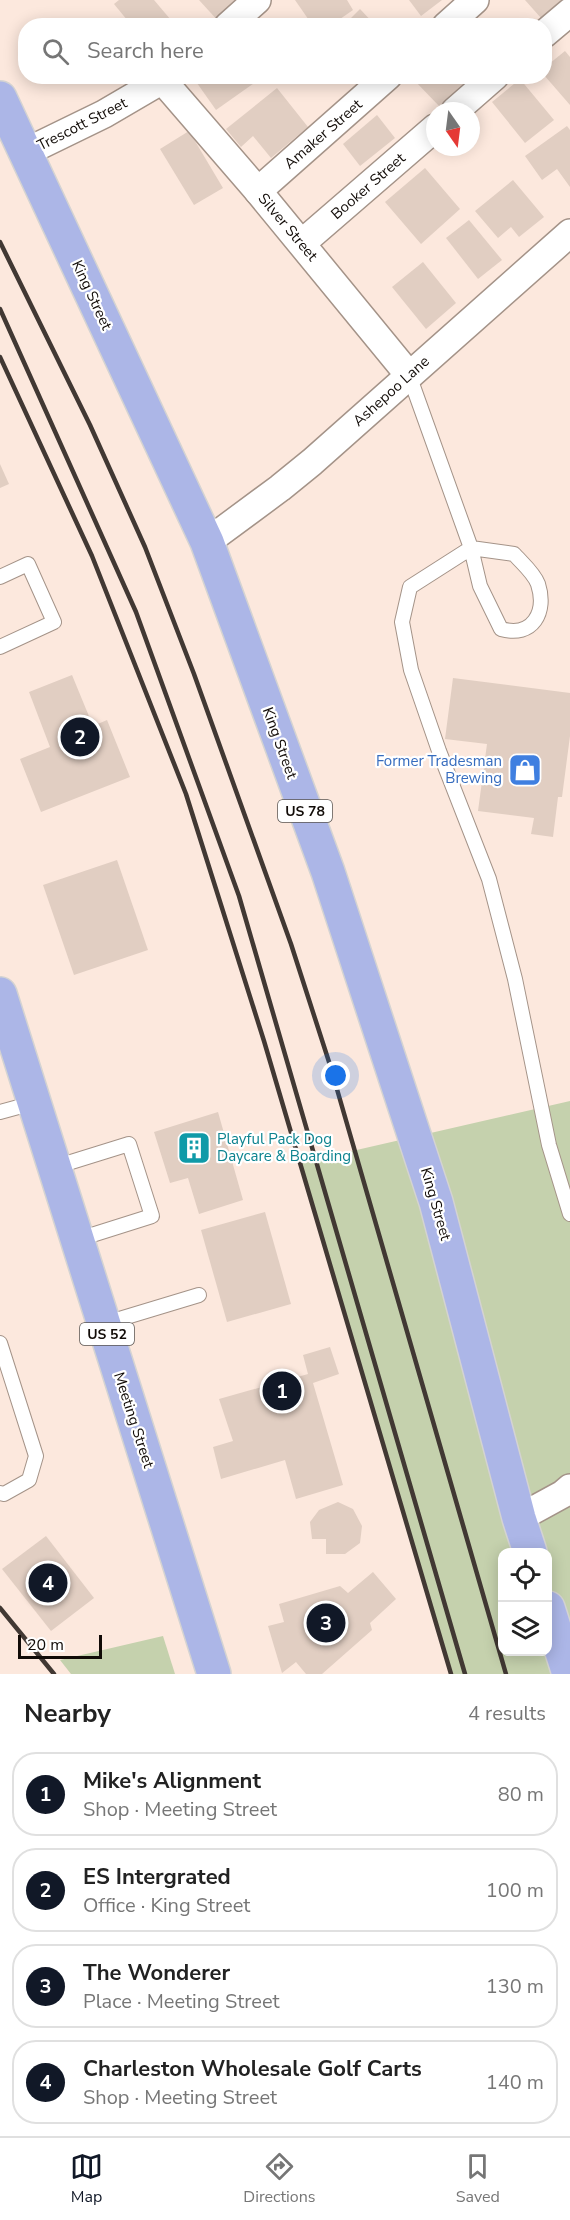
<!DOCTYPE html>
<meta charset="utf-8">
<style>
:root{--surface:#fff;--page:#f2f2f2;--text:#222;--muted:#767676;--line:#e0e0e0;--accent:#111827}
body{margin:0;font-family:"Nunito Sans",sans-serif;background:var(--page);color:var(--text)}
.controls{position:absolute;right:18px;bottom:18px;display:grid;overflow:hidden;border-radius:12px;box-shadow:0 3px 15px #0003}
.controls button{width:54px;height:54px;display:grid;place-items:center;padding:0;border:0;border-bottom:2px solid var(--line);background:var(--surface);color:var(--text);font:30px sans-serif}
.compass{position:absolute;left:426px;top:102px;width:54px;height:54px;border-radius:50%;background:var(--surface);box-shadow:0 3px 15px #0003;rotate:166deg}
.scale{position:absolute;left:18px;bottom:15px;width:84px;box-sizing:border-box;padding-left:6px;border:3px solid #110b07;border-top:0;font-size:16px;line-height:21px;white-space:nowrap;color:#110b07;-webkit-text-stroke:4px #fff;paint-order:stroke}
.you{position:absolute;left:336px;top:1076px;width:21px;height:21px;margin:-15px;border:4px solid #fff;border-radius:50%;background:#1a73e8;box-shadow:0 0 0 9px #1a73e833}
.badge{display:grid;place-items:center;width:39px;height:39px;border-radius:50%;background:var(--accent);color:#fff;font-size:20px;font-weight:700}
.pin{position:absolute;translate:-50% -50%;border:3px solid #fff;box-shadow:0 2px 6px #0006}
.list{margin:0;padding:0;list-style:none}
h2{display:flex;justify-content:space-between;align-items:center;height:78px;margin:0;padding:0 24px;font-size:26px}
h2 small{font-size:20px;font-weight:400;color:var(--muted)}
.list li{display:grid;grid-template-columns:39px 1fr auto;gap:18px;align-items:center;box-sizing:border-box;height:84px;margin:0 12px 12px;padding:0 12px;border:2px solid var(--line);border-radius:24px}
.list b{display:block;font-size:22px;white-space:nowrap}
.list p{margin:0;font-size:20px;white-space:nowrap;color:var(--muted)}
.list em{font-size:20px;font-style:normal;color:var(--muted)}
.icon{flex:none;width:33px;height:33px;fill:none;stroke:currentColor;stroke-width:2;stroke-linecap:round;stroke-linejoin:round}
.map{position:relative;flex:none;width:570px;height:1674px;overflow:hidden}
.search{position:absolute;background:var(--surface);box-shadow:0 3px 15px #0003;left:18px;right:18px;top:18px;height:66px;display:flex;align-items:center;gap:15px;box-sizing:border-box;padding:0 21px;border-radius:24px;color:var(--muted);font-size:22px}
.sheet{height:462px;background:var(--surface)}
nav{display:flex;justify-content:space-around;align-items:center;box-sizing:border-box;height:84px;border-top:2px solid var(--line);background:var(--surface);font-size:16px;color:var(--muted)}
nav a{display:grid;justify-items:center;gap:3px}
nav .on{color:var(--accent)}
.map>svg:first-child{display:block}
</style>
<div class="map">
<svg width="570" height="1674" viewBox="0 0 570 1674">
<rect width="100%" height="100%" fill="#fce8dd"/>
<g fill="#c5d1ad" fill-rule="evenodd">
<path d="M570 1101V1674H451L300 1163ZM502 1552H548V1652H502Z"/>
<polygon points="163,1636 175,1674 71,1674 60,1660"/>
</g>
<g fill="#e1cec2">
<polygon points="119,0 154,0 176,26 132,26 114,4"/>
<polygon points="199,0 236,0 240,6 220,23"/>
<polygon points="295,0 347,0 353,10 330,26 313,26"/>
<polygon points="409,0 442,0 421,16"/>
<polygon points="525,0 561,0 541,18"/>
<polygon points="360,9 376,26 343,26"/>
<polygon points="565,51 570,57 570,105 544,75 544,68"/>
<polygon points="192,76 264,76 216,110"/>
<polygon points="416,76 465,76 469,81 441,108 413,79"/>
<polygon points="520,79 554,120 525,143 492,102"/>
<polygon points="277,88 308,127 271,158 253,136 241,147 226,129"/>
<polygon points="377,115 395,138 360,166 343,144"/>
<polygon points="567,126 570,130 570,187 557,169 542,180 525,156"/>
<polygon points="189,131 223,188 194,205 160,149"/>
<polygon points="425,168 460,209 421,244 385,202"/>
<polygon points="513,180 544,217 519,237 511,227 498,238 475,211"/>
<polygon points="469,220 502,260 478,279 446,238"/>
<polygon points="423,262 456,303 426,329 392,287"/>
<polygon points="0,464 9,484 0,488"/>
<polygon points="72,675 93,726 107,720 130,777 41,812 20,759 50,747 29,692"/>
<polygon points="453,678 570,693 570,736 562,797 558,797 553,837 531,834 534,818 478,811 487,744 445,739"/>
<polygon points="117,860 148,950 74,975 43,885"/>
<polygon points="218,1112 243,1200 199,1214 188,1178 170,1183 154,1132"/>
<polygon points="265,1212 291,1304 227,1322 201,1230"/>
<polygon points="330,1347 339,1374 313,1383 343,1485 296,1499 285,1460 221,1479 213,1447 233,1441 219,1399 308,1374 303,1355"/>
<polygon points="338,1502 353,1509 362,1526 360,1543 345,1554 326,1554 326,1539 312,1539 310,1522 319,1510"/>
<polygon points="46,1536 94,1598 51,1631 2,1569"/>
<polygon points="373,1572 396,1599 370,1623 372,1630 322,1674 306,1674 296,1662 282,1673 268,1626 284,1622 279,1604 340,1586 348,1593"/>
</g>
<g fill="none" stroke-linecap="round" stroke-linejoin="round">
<g stroke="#a49388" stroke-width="16">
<g id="lane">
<path d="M409 375 471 548 480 586 501 629C533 638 547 612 538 584 534 573 522 563 514 554L471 548 410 587 402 622 411 670 439 751 489 879 515 979 549 1145 570 1214"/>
<polyline points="0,577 28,564 54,622 0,647"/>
<polyline points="0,1112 33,1103"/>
<polyline points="55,1167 129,1144 152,1216 76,1240"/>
<polyline points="103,1324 199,1295"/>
<polyline points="0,1343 36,1456 29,1480 4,1494 0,1493"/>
</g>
</g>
<g stroke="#a49388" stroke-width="30">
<g id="street">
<polyline points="228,26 257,0"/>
<polyline points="446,26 475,0"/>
<polyline points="544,34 570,12"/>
<polyline points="163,81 258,191 409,375"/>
<polyline points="455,111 495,76"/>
<polyline points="26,152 104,114 169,76"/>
<polyline points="258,191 388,76"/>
<polyline points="302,243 435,128"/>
<polyline points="207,542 280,488 312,462 570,233"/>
<polyline points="519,1518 563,1494 570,1488"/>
</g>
</g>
<g stroke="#d4d3d2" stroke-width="36">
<g id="primary">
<polyline points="0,98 207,542 328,872 436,1202 519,1518 530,1552"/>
<polyline points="0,994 214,1674"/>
<polyline points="548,1608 569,1674"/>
</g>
</g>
<use href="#lane" stroke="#fff" stroke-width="14"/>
<use href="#street" stroke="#fff" stroke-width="27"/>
<use href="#primary" stroke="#acb6e7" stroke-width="33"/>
<g stroke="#413833" stroke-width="4.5">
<polyline points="0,242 90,425 145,547 194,674 291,944 330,1065 506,1674"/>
<polyline points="0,309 136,612 239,896 465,1674"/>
<polyline points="0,357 92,556 186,794 264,1041 451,1674"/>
<polyline points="0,1608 54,1674"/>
</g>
</g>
<defs>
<g id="shop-square" transform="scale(1.725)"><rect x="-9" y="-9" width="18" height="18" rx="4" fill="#3f7fe0" stroke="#fff"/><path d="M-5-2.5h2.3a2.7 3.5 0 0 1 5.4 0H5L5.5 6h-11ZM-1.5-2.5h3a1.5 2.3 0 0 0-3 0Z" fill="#fff"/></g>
<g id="building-square" transform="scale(1.725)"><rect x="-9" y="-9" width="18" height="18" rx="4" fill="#0f9aa8" stroke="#fff"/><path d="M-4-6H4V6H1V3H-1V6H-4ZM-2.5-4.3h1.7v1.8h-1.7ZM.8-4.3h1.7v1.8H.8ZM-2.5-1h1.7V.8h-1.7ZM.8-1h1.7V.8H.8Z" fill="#fff"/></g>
</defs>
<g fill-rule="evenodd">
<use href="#shop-square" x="525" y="770"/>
<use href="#building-square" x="194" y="1148"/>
</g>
<g text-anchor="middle" stroke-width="4.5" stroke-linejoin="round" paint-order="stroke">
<g fill="#fff" stroke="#585451" stroke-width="1.5">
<rect x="278" y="800" width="54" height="22" rx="4.5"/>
<rect x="80" y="1323" width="54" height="22" rx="4.5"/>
</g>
<g font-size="14" font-weight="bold" fill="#110b07">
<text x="305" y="816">US 78</text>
<text x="107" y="1339">US 52</text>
</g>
<g font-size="15" fill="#110b07" stroke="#fff">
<text transform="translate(82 124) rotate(-27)" y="5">Trescott Street</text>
<text transform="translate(323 134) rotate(-41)" y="5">Amaker Street</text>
<text transform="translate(368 186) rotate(-41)" y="5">Booker Street</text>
<text transform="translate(288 227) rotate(50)" y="5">Silver Street</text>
<text transform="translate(92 295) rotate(65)" y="5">King Street</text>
<text transform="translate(391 391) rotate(-42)" y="5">Ashepoo Lane</text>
<text transform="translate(280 743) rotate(70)" y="5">King Street</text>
<text transform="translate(436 1204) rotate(74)" y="5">King Street</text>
<text transform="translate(134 1420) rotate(72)" y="5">Meeting Street</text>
</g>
<g font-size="15" fill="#366cbe" stroke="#fff" text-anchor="end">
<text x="502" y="766">Former Tradesman<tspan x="502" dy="17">Brewing</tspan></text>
</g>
<g font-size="15" fill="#0d838f" stroke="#fff" text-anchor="start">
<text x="217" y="1144">Playful Pack Dog<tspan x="217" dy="17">Daycare &amp; Boarding</tspan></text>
</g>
</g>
</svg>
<div class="controls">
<button><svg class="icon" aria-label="locate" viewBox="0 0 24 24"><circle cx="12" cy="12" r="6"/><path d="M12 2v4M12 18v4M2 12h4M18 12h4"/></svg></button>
<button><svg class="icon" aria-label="layers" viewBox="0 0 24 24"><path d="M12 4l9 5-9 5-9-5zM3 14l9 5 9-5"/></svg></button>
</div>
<svg class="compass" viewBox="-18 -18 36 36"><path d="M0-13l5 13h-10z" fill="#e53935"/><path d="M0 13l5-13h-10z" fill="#767676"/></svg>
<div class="scale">20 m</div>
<div class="you"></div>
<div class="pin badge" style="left:282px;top:1391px">1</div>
<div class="pin badge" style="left:80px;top:737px">2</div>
<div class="pin badge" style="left:326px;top:1623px">3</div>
<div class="pin badge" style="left:48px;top:1583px">4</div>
<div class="search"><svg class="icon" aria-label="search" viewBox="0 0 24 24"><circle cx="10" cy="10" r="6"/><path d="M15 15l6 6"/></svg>Search here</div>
</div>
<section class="sheet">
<h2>Nearby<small>4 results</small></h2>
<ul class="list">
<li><span class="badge">1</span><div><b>Mike's Alignment</b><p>Shop · Meeting Street</p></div><em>80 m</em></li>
<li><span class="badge">2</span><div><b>ES Intergrated</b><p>Office · King Street</p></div><em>100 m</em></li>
<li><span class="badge">3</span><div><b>The Wonderer</b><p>Place · Meeting Street</p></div><em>130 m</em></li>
<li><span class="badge">4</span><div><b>Charleston Wholesale Golf Carts</b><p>Shop · Meeting Street</p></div><em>140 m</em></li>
</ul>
</section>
<nav>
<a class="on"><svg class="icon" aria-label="map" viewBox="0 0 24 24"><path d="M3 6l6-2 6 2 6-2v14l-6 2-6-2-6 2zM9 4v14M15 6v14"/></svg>Map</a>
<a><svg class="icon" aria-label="directions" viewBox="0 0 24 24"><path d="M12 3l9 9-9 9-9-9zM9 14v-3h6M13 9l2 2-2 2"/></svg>Directions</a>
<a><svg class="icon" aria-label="saved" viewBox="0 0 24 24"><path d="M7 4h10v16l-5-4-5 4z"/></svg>Saved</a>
</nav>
